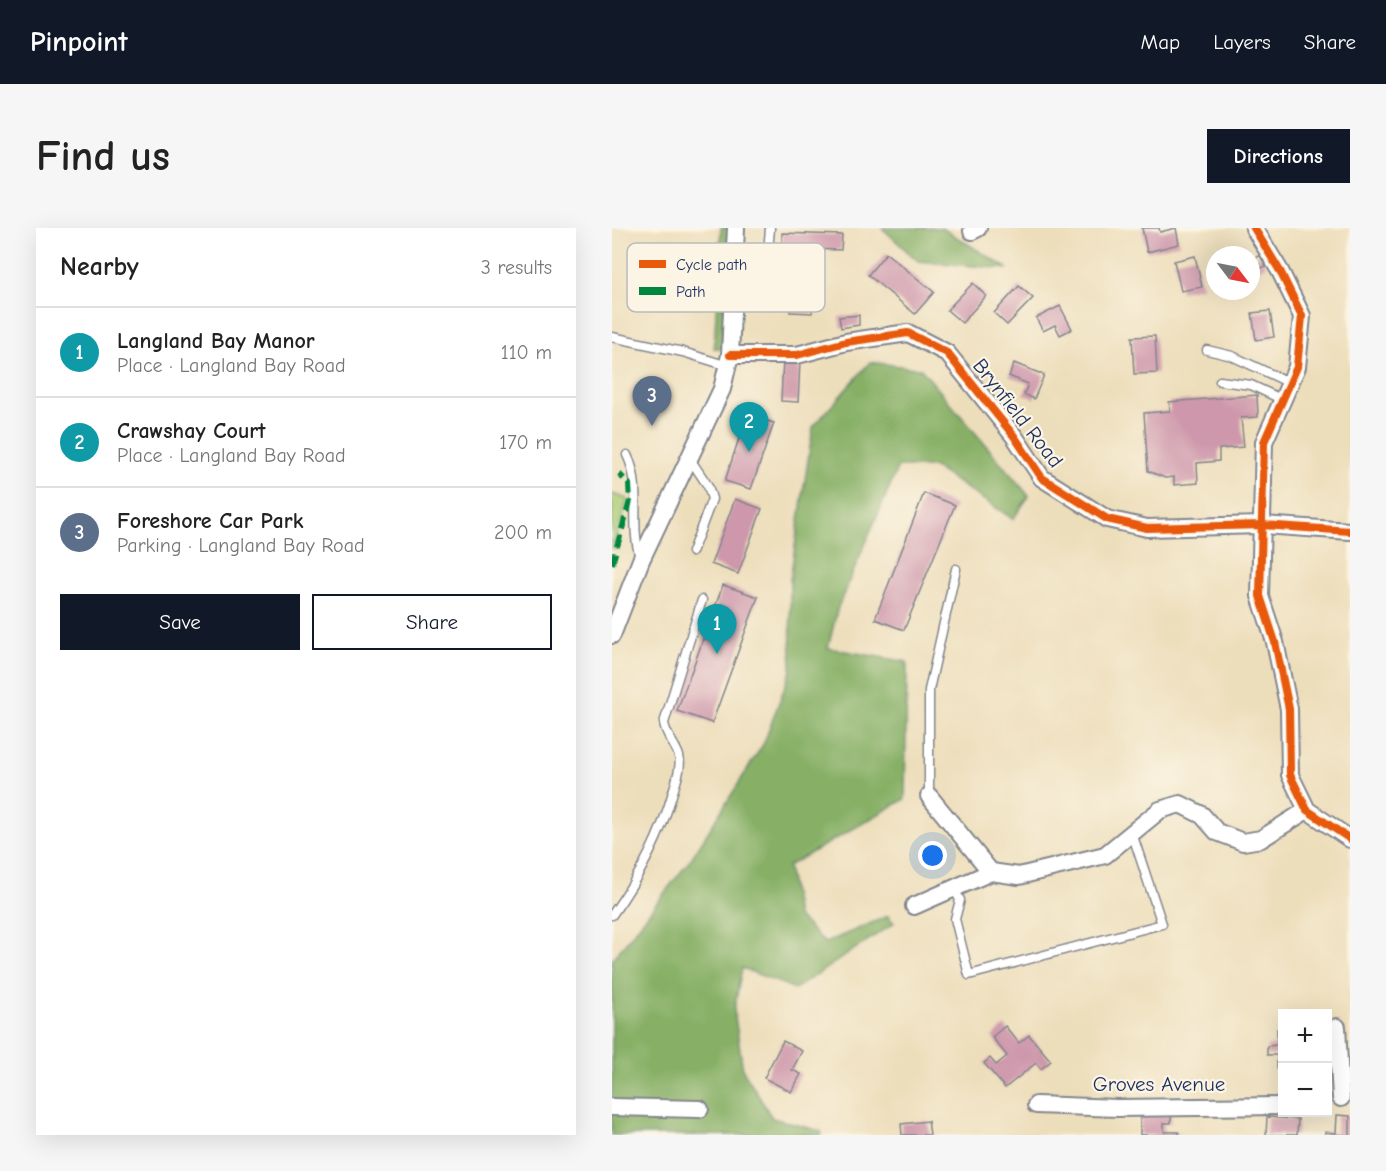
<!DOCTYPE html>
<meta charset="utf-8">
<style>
:root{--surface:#fff;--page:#f6f6f6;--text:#222;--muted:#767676;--line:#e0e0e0;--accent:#111827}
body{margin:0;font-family:"Comic Neue",sans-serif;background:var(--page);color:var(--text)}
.controls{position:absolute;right:18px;bottom:18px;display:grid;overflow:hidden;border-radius:0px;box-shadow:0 6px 24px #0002}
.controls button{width:54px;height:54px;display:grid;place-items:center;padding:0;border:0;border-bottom:2px solid var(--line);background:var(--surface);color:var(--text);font:30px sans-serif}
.compass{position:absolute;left:594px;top:18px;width:54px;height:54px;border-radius:50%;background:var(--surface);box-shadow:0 6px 24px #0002;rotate:122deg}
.you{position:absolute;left:321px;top:628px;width:21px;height:21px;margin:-15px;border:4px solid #fff;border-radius:50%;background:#1a73e8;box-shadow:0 0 0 9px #1a73e833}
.badge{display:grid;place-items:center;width:39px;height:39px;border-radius:50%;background:var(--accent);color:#fff;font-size:20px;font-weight:700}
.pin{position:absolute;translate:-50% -50px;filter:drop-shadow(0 2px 3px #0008)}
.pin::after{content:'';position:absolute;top:32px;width:21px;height:18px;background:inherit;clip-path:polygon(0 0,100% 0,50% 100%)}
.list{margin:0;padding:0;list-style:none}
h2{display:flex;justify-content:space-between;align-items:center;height:78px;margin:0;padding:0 24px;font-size:26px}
h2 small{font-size:20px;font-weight:400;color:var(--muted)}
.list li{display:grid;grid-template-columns:39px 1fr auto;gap:18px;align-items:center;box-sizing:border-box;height:90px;padding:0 24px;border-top:2px solid var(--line)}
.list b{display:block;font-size:22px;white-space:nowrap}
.list p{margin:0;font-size:20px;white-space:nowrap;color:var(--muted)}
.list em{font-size:20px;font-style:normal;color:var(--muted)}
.actions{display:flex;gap:12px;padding:18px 24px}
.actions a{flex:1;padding:14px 0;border:2px solid var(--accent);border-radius:0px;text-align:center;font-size:21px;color:var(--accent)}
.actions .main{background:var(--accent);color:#fff}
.map{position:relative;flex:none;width:738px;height:907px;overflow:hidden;border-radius:0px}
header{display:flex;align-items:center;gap:36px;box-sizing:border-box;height:84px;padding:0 30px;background:var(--accent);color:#fff}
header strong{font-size:28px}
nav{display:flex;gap:33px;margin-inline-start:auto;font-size:21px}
.intro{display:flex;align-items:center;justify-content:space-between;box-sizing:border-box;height:144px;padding:0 36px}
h1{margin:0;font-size:42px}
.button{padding:15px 27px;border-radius:0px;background:var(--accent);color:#fff;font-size:21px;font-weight:700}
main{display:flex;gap:36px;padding:0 36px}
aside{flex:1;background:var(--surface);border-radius:0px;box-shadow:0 6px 24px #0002}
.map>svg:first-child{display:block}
</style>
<header>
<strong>Pinpoint</strong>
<nav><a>Map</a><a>Layers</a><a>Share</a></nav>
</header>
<div class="intro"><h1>Find us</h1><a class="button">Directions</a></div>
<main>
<aside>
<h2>Nearby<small>3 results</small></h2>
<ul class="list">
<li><span class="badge" style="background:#0f9aa8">1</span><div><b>Langland Bay Manor</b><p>Place · Langland Bay Road</p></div><em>110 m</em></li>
<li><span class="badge" style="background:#0f9aa8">2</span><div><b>Crawshay Court</b><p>Place · Langland Bay Road</p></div><em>170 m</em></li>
<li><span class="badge" style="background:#5c6f8a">3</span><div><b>Foreshore Car Park</b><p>Parking · Langland Bay Road</p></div><em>200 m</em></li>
</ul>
<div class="actions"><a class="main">Save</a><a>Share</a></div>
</aside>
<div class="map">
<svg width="738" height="907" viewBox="0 0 738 907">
<rect width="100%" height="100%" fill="#fcf5e5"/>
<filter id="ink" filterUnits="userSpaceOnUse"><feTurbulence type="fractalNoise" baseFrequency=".0167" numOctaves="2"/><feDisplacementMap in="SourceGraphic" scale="12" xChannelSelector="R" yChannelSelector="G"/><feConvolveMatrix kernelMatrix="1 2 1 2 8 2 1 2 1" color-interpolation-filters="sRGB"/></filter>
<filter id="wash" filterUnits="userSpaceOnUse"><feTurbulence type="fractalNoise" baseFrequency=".008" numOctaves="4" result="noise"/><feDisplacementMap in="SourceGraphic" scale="24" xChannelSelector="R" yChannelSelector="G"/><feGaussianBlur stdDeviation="1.35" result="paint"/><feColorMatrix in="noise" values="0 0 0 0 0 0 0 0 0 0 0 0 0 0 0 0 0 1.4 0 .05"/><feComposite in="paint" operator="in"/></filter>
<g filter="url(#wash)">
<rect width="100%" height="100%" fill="#eddebb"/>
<polygon fill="#aacc75" stroke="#627e6a" stroke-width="1.5" points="0,266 16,271 0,323"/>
<g fill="#87b066" stroke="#517062" stroke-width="1.5">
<polygon points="109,0 116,0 110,121 102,120"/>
<polygon points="270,0 330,0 396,41 306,33"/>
<polygon points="258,134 309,141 417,268 401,291 322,239 286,239 226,379 216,420 295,434 293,571 176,638 185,688 213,715 276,688 282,695 183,761 130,740 122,782 131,842 160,890 209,903 210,907 0,907 0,732 79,631 152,515 179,442 178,352 201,199"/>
</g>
<g id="blocks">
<g fill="#ce97ab">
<polygon points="530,0 547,0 548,4 564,0 567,16 535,24"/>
<polygon points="170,5 230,7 229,22 170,20"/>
<polygon points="274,25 322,64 303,86 256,47"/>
<polygon points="648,27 654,38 639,45 639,32"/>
<polygon points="583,28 590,59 569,63 562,33"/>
<polygon points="181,36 210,37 210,47 202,47 200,85 178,84"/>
<polygon points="361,55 374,68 350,95 335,82"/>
<polygon points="407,58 421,70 395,97 382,85"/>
<polygon points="448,78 460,101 448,107 443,97 431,103 424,90"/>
<polygon points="658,83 662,109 644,112 640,85"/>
<polygon points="247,87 247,97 229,100 227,89"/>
<polygon points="543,108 545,145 522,146 520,109"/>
<polygon points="171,132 188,133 186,174 169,173"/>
<polygon points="402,135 432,147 422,171 412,166 416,156 397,148"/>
<polygon points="645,167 646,189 629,190 632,219 607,221 607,233 585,235 586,255 562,257 562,249 553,250 536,243 532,185 558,183 557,174"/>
<polygon points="135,186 162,195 139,261 113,253"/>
<polygon points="312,265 343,277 292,402 263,391"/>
<polygon points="123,271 150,281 126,346 99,336"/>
<polygon points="111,357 146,369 100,495 65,483"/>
<polygon points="393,798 407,815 417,807 439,833 429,841 424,835 393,860 372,835 378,830 384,837 395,828 380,809"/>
<polygon points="665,801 670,801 670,840 665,840 665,827 655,827 655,818 665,817"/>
<polygon points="171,813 190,823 180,842 189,846 179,864 152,850"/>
<polygon points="528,887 559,887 559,895 552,895 552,904 567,904 567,907 528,907"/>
<polygon points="725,887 738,888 738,907 713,907 713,904 724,905"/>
<polygon points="655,889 686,891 685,907 654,907"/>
<polygon points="316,893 318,907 290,907 289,896"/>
</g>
</g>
</g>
<g filter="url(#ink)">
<use href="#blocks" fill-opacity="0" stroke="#84868c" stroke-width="1.5"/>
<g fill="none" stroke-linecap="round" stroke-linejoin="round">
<g stroke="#84868c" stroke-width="11">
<g id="service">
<polyline points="156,24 158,0"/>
<polyline points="0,109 71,124 116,138"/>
<polyline points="595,122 620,128 678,155"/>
<polyline points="608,153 639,157 671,172"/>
<path d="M15 227C31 259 17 295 28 329"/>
<polyline points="78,231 96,258 100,271 80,324"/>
<polyline points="317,568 317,462 344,341"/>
<polyline points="342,660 348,672 343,691 357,747 550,696 520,605"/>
<path d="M0 687C28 648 48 610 61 564 64 553 70 539 67 528 63 516 54 508 52 495L90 372"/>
</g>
</g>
<g stroke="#84868c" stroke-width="20">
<g id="minor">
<polyline points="642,0 668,43 690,88 685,139 652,214 648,368 663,414 677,481 678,547 695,582 738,611"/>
<polyline points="360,3 366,0"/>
<polyline points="118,127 185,127 234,114 296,105 335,125 402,208 430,250 495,291 535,300 650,297 738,303"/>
<polyline points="0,407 29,332 110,161 118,127 124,0"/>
<polyline points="317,568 379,644"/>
<polyline points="302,678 379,644 407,648 493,627 548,582 568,576 590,587 605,604 631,614 649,611 695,582"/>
<polyline points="725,799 729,870"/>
<polyline points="424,877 506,880 670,878"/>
<polyline points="0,879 88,881"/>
</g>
</g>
<use href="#service" stroke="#fff" stroke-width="8"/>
<use href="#minor" stroke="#fff" stroke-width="16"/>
<polyline stroke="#00873e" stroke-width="6" stroke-dasharray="12 6" stroke-linecap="butt" points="0,336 18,273 17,256 7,246"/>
<g stroke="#fcf5e5" stroke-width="11">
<g id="cycleway">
<polyline points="642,0 668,43 690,88 685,139 652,214 648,368 663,414 677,481 678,547 695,582 738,611"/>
<polyline points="118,127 185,127 234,114 296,105 335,125 402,208 430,250 495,291 535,300 650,297 738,303"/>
</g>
</g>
<use href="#cycleway" stroke="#e8590c" stroke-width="8"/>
</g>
</g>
<g text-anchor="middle" stroke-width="4.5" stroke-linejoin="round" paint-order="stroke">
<g font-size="21" fill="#1b2f5e" stroke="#fcf5e5">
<text transform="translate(406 185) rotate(52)" y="7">Brynfield Road</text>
<text x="547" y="863">Groves Avenue</text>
</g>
</g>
<rect x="15" y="15" width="198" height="69" rx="9" fill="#fcf5e5" stroke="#b8babc" stroke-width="1.5"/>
<rect x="27" y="32" width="27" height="8" fill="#e8590c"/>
<rect x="27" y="59" width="27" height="8" fill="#00873e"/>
<g font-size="16" fill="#1b2f5e">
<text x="64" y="42">Cycle path</text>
<text x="64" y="69">Path</text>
</g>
</svg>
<div class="controls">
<button>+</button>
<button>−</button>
</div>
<svg class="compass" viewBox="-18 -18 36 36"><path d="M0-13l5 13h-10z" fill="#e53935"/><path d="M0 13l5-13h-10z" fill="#767676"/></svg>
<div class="you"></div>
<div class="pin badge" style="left:105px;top:426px;background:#0f9aa8">1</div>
<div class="pin badge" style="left:137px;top:224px;background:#0f9aa8">2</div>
<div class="pin badge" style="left:40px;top:198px;background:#5c6f8a">3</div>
</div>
</main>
